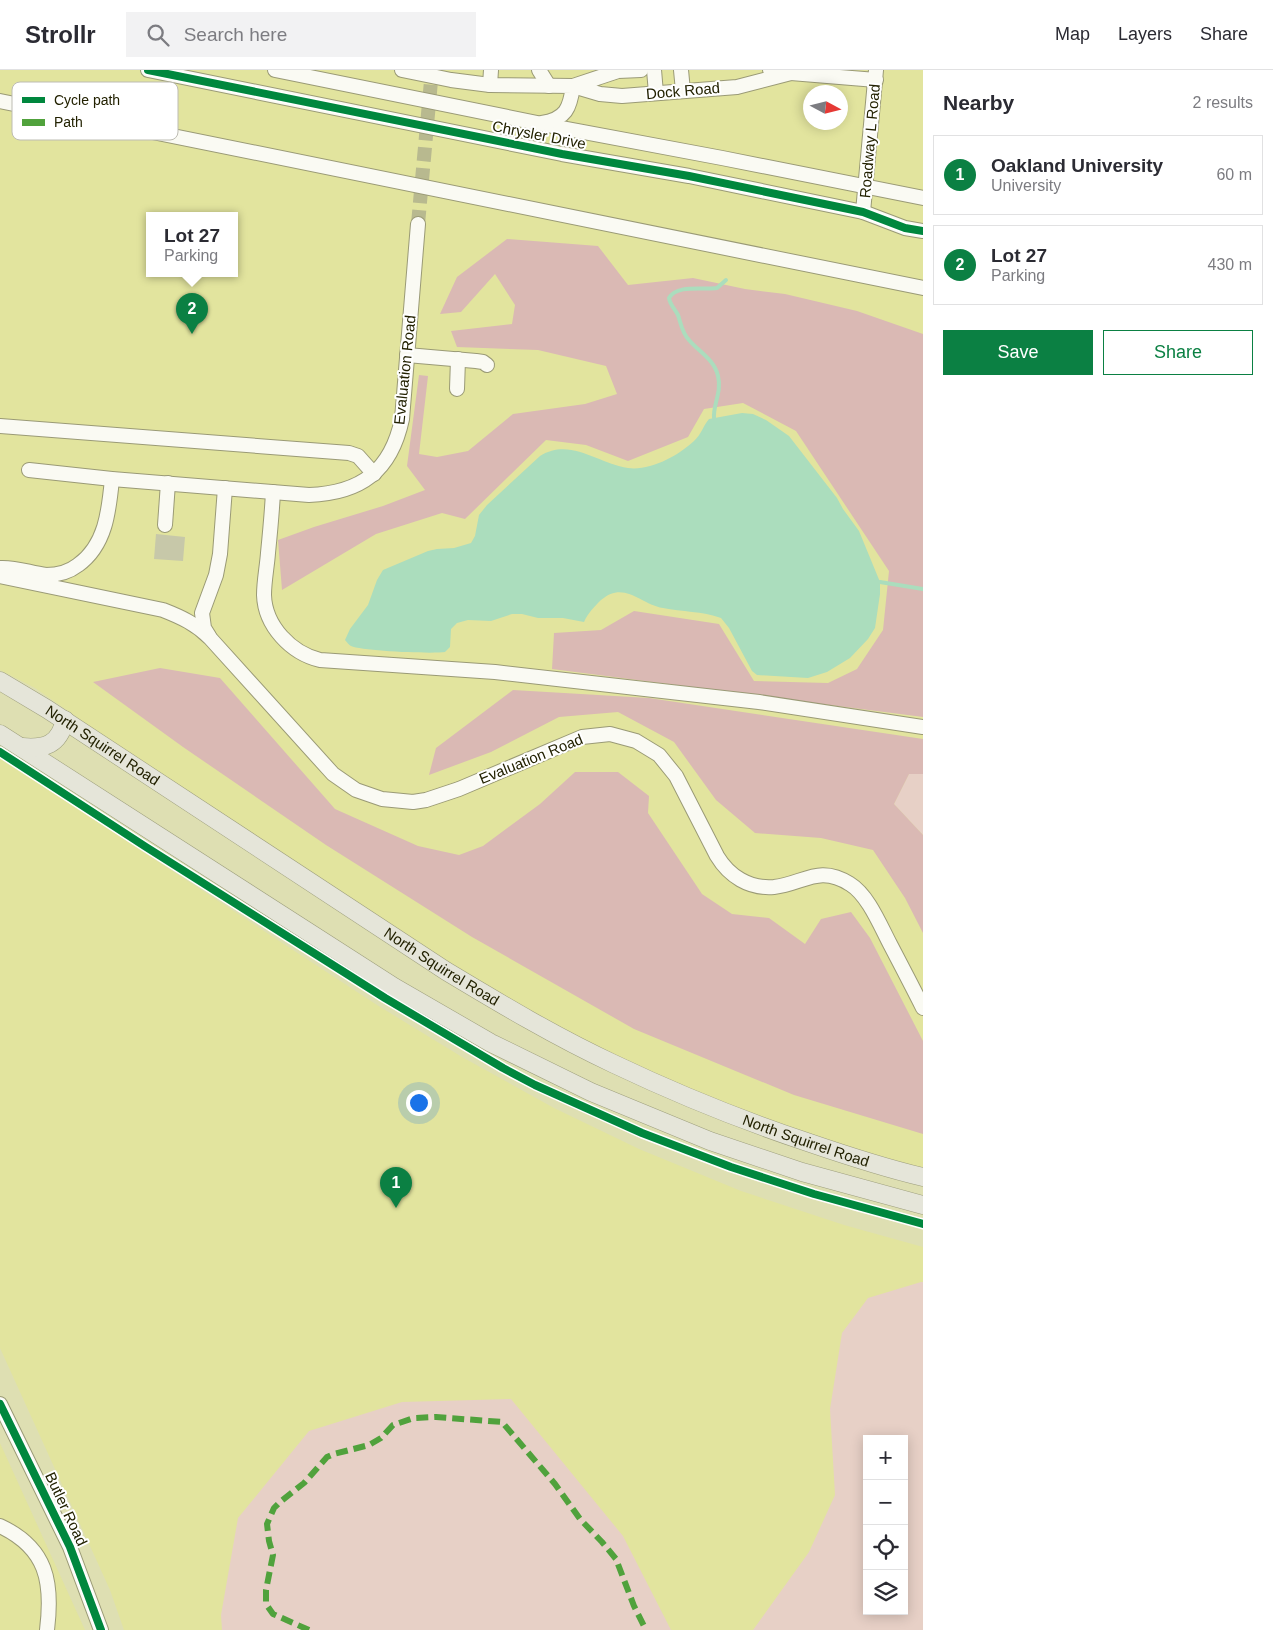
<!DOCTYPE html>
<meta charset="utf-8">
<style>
:root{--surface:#fff;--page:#f2f2f3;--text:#2b2b33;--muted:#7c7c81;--line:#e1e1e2;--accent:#0b8043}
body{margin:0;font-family:Helvetica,sans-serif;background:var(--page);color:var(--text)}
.controls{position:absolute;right:15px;bottom:15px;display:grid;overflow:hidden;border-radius:0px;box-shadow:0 2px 12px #0003}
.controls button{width:45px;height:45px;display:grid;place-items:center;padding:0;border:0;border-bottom:1px solid var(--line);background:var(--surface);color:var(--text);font:25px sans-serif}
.compass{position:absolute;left:803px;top:15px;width:45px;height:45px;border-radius:50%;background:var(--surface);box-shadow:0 2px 12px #0003;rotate:97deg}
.you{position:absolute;left:418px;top:1032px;width:18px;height:18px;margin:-12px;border:4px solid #fff;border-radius:50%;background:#1a73e8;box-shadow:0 0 0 8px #1a73e833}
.badge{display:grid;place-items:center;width:32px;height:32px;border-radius:50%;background:var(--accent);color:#fff;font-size:16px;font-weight:700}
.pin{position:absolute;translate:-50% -41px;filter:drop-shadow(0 1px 2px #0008)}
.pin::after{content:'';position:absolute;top:26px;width:18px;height:15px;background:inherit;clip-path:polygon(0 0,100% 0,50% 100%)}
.popup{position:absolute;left:146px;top:142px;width:92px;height:65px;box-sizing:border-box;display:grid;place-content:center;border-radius:0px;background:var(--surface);filter:drop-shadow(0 1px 4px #0005);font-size:16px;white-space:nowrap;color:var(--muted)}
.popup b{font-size:19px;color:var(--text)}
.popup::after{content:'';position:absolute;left:50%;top:100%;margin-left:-10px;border:10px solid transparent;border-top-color:var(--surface)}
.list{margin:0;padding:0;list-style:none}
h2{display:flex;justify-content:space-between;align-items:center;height:65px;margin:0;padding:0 20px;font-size:21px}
h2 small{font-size:16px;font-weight:400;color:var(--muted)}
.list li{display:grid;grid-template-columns:32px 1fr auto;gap:15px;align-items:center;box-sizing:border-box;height:80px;margin:0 10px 10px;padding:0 10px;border:1px solid var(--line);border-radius:0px}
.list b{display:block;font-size:19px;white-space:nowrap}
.list p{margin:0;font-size:16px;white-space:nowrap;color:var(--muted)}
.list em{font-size:16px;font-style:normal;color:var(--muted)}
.actions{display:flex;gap:10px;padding:15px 20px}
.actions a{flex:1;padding:11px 0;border:1px solid var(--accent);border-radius:0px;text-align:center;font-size:18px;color:var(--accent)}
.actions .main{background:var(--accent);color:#fff}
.icon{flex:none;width:28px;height:28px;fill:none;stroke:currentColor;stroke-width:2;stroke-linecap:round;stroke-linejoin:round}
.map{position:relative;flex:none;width:923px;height:1560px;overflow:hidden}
header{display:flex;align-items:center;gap:30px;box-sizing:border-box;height:70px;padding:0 25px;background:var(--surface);border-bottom:1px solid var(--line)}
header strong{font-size:24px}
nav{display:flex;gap:28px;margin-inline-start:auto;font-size:18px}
.search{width:350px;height:45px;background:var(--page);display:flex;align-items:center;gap:12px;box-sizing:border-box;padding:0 18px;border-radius:0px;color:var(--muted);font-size:19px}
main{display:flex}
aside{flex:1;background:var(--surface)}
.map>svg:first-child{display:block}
</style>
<header>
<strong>Strollr</strong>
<div class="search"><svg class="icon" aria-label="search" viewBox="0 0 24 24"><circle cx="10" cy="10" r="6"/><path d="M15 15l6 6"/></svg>Search here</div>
<nav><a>Map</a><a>Layers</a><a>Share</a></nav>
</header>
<main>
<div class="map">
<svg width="923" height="1560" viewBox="0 0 923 1560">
<rect width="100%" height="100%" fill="#dedfb2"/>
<g fill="#e2e49e" fill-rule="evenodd">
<path d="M0 0H923V1099L871 1085 821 1069 717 1032 643 998 585 970 528 939 475 909 404 863 101 664 35 618 0 600ZM810 22H840V52H810ZM150 145H234V203H150Z"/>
<path d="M0 688 377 935 462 987 554 1038 639 1079 741 1121 844 1155 923 1177V1560H124L110 1520 0 1278ZM867 1369H904V1541H867Z"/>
<polygon points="0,1373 85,1560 0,1560"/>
</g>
<g fill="#e7d0c6" fill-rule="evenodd">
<polygon points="909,704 923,704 923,765 894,734"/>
<path d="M921 1212H923V1560H753L809 1482 835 1425 830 1339 842 1263 868 1228ZM867 1369H904V1541H867Z"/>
<polygon points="511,1329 623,1466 671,1560 222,1560 221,1545 238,1448 309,1361 402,1332"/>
</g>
<g fill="#dab9b4">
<polygon points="507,169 598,176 628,215 693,208 745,219 785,224 857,241 923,264 923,647 552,599 554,563 601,560 634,541 719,554 754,611 828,613 857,599 883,560 889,501 796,361 743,333 704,339 688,367 628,391 586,375 546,370 465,449 442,443 376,464 282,520 278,470 314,457 383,436 425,420 407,396 419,305 428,306 419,384 437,387 468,381 513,344 585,334 617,324 606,296 538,280 457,277 451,261 512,254 515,235 495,204 461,242 440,244 457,207"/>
<polygon points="160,598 220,608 335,739 418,776 459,785 483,776 540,734 575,702 618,702 649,726 648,743 702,824 732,844 769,848 805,874 821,849 851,842 870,868 923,971 923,1064 794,1025 634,959 472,867 326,775 183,677 93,612"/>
<polygon points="513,620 649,628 923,669 923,704 909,704 894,734 923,765 923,863 905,828 873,780 821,768 755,763 716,730 674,672 618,642 559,647 491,682 429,705 436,678"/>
</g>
<path fill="#abddbd" d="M742 343 753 344 766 350 789 366 837 428 843 439 859 461 880 512V524L875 558 868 569 850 588 827 602 808 608 757 605 752 601 729 558 721 548C702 541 682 542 663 538 640 534 624 510 601 530 594 537 588 543 584 552L563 548H538L522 544H512L491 551 468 550 457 553 451 559 450 577 445 582C431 584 362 581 351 576 349 575 347 572 345 570L350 559 368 535 377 510 383 500 428 481 437 479 454 478 471 473 475 466 479 445 487 435 540 386C571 367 598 394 628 398 650 401 678 386 694 371 701 365 703 356 709 349Z"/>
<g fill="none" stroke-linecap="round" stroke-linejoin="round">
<g stroke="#abddbd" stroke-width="4">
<path d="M714 348C713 334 722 322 718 306 714 289 699 282 689 270 682 263 681 254 678 245 675 239 670 235 669 228 677 214 703 220 717 218L726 210"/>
<polyline points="880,512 923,519"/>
</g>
</g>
<polygon fill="#c7c8a9" points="156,464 185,467 183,491 154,489"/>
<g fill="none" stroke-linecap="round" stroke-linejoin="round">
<polyline stroke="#b8b98f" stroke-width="14" stroke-dasharray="14 7" stroke-linecap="butt" points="418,154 432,0"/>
<g stroke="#9a9a76" stroke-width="16">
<g id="minor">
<polyline points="148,0 562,84 689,106 863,142 905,158 923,161"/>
<polyline points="275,0 562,58 722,88 923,128"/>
<path d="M402 0 451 10 490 15 573 16C570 38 566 49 542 53"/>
<polyline points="539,0 549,16"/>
<polyline points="641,0 618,1 573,16 600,24 622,26 737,17 791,3 770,0"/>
<polyline points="654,0 656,23"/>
<polyline points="681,0 683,21"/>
<polyline points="791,3 876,10"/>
<polyline points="490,15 491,0"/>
<polyline points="0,31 923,218"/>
<polyline points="863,142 876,0"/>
<polyline points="407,285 476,291 483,292 487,295"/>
<polyline points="457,319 458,289"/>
<polyline points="0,356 349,383 358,386 374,404"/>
<path d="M29 400 112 409 309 425C361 423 391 401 402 349L418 154"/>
<path d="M273 422C272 442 270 463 268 483 267 497 264 511 264 525 265 556 291 583 320 590L495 602 759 632 923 657"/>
<polyline points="165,455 168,413"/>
<path d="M0 498C16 497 30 503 46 505 57 505 69 502 78 495 106 475 109 440 112 409"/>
<path d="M0 506 163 540C181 547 196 554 210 568L333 704 356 720 382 729 413 732 426 730 459 719 582 667 610 664 636 671 659 685 676 706 717 786C729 806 749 819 774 817 803 814 819 794 850 814 868 825 880 855 890 874 901 895 912 916 923 938"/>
<polyline points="209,566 204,558 202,543 216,505 220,484 225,418"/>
<polyline points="0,1334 70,1477 101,1560"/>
<path d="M0 1456C47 1478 53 1512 47 1560"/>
</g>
</g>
<g stroke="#9e9f7e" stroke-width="19">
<g id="major">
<path id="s1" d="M0 611 47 639 446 901C501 934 556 967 614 994 677 1024 741 1050 807 1072 845 1085 884 1098 923 1107"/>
<polyline points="0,664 394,917 491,973 591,1022 710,1071 802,1102 923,1135"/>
<path d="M22 677C45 679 59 675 65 650"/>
</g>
</g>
<use href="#minor" stroke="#fafaf3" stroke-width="14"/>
<use href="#major" stroke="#e5e5d9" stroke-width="18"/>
<polyline stroke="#50a23c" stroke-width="6" stroke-dasharray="12 6" stroke-linecap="butt" points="309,1560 273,1544 266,1534 266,1520 273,1485 269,1471 267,1454 274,1438 280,1432 304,1413 327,1387 334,1384 369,1375 381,1368 393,1355 414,1348 436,1347 502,1352 555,1414 580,1449 602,1472 616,1489 634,1536 646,1560"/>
<g stroke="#fff" stroke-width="11">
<g id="cycleway">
<polyline points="148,0 562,84 689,106 863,142 905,158 923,161"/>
<polyline points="0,682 146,777 385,928 503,998 535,1015 642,1063 731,1097 814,1124 923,1154"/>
<polyline points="0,1334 70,1477 101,1560"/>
</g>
</g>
<use href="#cycleway" stroke="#00873e" stroke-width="8"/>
</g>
<g text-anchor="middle" stroke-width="4" stroke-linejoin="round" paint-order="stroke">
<g font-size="15" fill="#222101" stroke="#fff">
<text transform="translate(683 21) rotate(-5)" y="5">Dock Road</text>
<text transform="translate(539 65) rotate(11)" y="5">Chrysler Drive</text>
<text transform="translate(870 71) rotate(-85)" y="5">Roadway L Road</text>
<text transform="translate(405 300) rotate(-84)" y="5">Evaluation Road</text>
<text dy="5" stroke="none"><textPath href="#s1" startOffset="121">North Squirrel Road</textPath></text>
<text transform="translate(531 689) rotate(-22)" y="5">Evaluation Road</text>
<text dy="5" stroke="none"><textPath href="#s1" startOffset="526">North Squirrel Road</textPath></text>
<text dy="5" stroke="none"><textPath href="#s1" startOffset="931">North Squirrel Road</textPath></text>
<text transform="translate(66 1439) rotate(65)" y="5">Butler Road</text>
</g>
</g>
<rect x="12" y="12" width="166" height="58" rx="8" fill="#fff" stroke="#bdbcb3" stroke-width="1"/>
<rect x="22" y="27" width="23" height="6" fill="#00873e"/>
<rect x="22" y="49" width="23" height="7" fill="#50a23c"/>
<g font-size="14" fill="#222101">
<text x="54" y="35">Cycle path</text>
<text x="54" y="57">Path</text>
</g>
</svg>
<div class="controls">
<button>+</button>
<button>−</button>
<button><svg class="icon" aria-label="locate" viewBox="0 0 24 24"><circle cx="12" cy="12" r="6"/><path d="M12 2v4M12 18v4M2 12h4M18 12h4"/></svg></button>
<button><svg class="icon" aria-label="layers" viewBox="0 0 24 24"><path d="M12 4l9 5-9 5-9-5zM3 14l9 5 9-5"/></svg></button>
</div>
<svg class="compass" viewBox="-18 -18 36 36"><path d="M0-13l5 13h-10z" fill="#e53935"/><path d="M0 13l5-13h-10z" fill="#7c7c81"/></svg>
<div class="you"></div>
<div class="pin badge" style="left:396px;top:1138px">1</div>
<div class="pin badge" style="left:192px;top:264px">2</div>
<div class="popup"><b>Lot 27</b>Parking</div>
</div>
<aside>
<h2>Nearby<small>2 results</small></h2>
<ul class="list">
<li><span class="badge">1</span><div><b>Oakland University</b><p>University</p></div><em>60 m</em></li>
<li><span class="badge">2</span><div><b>Lot 27</b><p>Parking</p></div><em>430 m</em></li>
</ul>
<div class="actions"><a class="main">Save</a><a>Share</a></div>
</aside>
</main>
